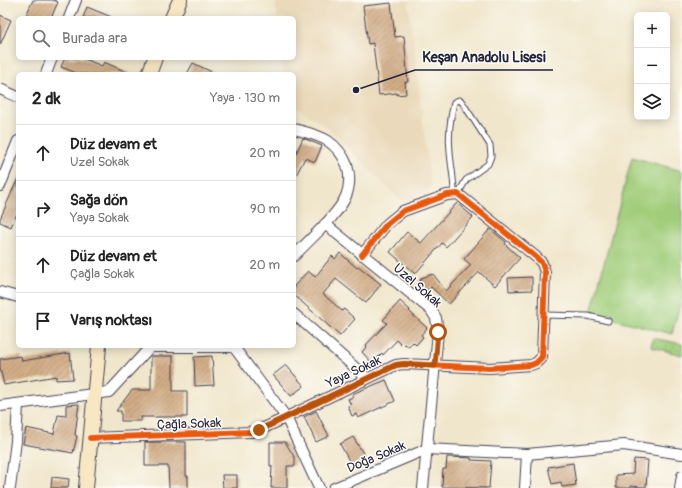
<!DOCTYPE html>
<html lang="tr">
<meta charset="utf-8">
<style>
:root{--surface:#fff;--page:#f2f2f2;--text:#222;--muted:#767676;--line:#e0e0e0}
body{margin:0;font-family:Pangolin,sans-serif;background:var(--page);color:var(--text)}
.controls{position:absolute;right:12px;top:12px;display:grid;overflow:hidden;border-radius:6px;box-shadow:0 2px 10px #0003}
.controls button{width:36px;height:36px;display:grid;place-items:center;padding:0;border:0;border-bottom:1px solid var(--line);background:var(--surface);color:var(--text);font:20px sans-serif}
.stop{position:absolute;width:12px;height:12px;margin:-9px;border:3px solid #b45309;border-radius:50%;background:#fff}
.stop.end{background:#b45309;border-color:#fff;box-shadow:0 1px 4px #0008}
.list{margin:0;padding:0;list-style:none}
h2{display:flex;justify-content:space-between;align-items:center;height:52px;margin:0;padding:0 16px;font-size:17px}
h2 small{font-size:13px;font-weight:400;color:var(--muted)}
.list li{display:grid;grid-template-columns:26px 1fr auto;gap:12px;align-items:center;box-sizing:border-box;height:56px;padding:0 16px;border-top:1px solid var(--line)}
.list b{display:block;font-size:15px;white-space:nowrap}
.list p{margin:0;font-size:13px;white-space:nowrap;color:var(--muted)}
.list em{font-size:13px;font-style:normal;color:var(--muted)}
.icon{flex:none;width:22px;height:22px;fill:none;stroke:currentColor;stroke-width:2;stroke-linecap:round;stroke-linejoin:round}
.map{position:relative;flex:none;width:682px;height:488px;overflow:hidden}
.search{position:absolute;background:var(--surface);box-shadow:0 2px 10px #0003;left:16px;top:16px;width:280px;height:44px;display:flex;align-items:center;gap:10px;box-sizing:border-box;padding:0 14px;border-radius:6px;color:var(--muted);font-size:15px}
.panel{position:absolute;background:var(--surface);box-shadow:0 2px 10px #0003;left:16px;top:72px;width:280px;height:276px;border-radius:6px}
.map>svg:first-child{display:block}
</style>
<div class="map">
<svg width="682" height="488" viewBox="0 0 682 488">
<defs>
<pattern id="grass-dots" width="8" height="8" patternUnits="userSpaceOnUse"><rect width="8" height="8" fill="#a1cd7a"/><path d="M2 2h.1M6 6h.1" fill="none" stroke="#8ab06a" stroke-width="1.8" stroke-linecap="round"/></pattern>
<pattern id="building-hatch" width="6" height="6" patternUnits="userSpaceOnUse"><rect width="6" height="6" fill="#d2ad87"/><path d="M-1 1l2-2M0 6l6-6M5 7l2-2" fill="none" stroke="#aa8c70"/></pattern>
</defs>
<rect width="100%" height="100%" fill="#fdfcf7"/>
<filter id="ink" filterUnits="userSpaceOnUse"><feTurbulence type="fractalNoise" baseFrequency=".025" numOctaves="2"/><feDisplacementMap in="SourceGraphic" scale="8" xChannelSelector="R" yChannelSelector="G"/><feConvolveMatrix kernelMatrix="1 2 1 2 8 2 1 2 1" color-interpolation-filters="sRGB"/></filter>
<filter id="wash" filterUnits="userSpaceOnUse"><feTurbulence type="fractalNoise" baseFrequency=".012" numOctaves="4" result="noise"/><feDisplacementMap in="SourceGraphic" scale="16" xChannelSelector="R" yChannelSelector="G"/><feGaussianBlur stdDeviation="0.9" result="paint"/><feColorMatrix in="noise" values="0 0 0 0 0 0 0 0 0 0 0 0 0 0 0 0 0 1.4 0 .05"/><feComposite in="paint" operator="in"/></filter>
<g filter="url(#wash)">
<rect width="100%" height="100%" fill="#f0e6cb"/>
<polygon fill="#ead9ba" points="300,0 408,0 431,190 403,203 327,127 294,106 294,74 284,74 282,58 294,58 294,18 277,18 276,3"/>
<polygon fill="url(#grass-dots)" stroke="#62785a" points="653,338 682,344 682,355 651,347"/>
<polygon fill="#a1cd7a" stroke="#62785a" points="632,157 682,171 682,297 672,334 591,313"/>
<g id="blocks">
<g fill="url(#building-hatch)">
<polygon points="33,0 53,0 58,2 51,18 25,18"/>
<polygon points="391,3 395,37 404,36 408,82 405,82 406,94 397,95 397,93 379,95 373,43 368,44 363,6"/>
<polygon points="87,7 114,18 83,18"/>
<polygon points="0,15 11,20 0,45"/>
<polygon points="65,58 82,58 102,66 104,62 131,74 79,74 61,67"/>
<polygon points="193,63 216,74 187,74"/>
<polygon points="303,138 322,146 315,162 305,158 294,179 294,158"/>
<polygon points="18,178 18,211 11,227 0,222 0,219"/>
<polygon points="457,203 473,217 446,247 442,243 415,274 390,252 407,232 421,243"/>
<polygon points="490,229 506,242 505,244 520,258 495,286 479,272 449,304 431,287 429,290 418,286 421,278 433,274 446,291 471,265 464,259"/>
<polygon points="340,253 357,268 358,266 381,284 366,303 336,279 323,294 342,311 344,309 355,319 340,336 294,295 294,286 308,271 315,277 332,256 335,259"/>
<polygon points="532,277 532,290 509,291 508,278"/>
<polygon points="400,301 410,310 409,311 427,328 421,335 423,337 416,345 413,342 409,347 405,344 403,346 397,340 383,355 382,353 372,363 362,352 367,346 366,345 387,323 383,320"/>
<polygon points="70,353 73,379 56,380 56,376 4,385 0,368 0,359 21,356 22,361"/>
<polygon points="151,356 173,356 173,391 187,391 187,417 141,417 141,421 121,421 121,411 116,411 132,390 151,390"/>
<polygon points="212,356 214,385 195,386 194,357"/>
<polygon points="286,365 304,386 291,396 273,375"/>
<polygon points="386,380 395,401 358,418 356,414 352,416 348,406 351,405 348,399 353,397 352,394"/>
<polygon points="79,404 75,435 77,436 73,453 23,444 26,428 54,434 58,415 66,416 66,405"/>
<polygon points="316,411 329,436 316,442 304,417"/>
<polygon points="353,437 366,458 352,466 340,444"/>
<polygon points="145,442 186,442 186,476 188,476 188,488 169,488 168,466 145,466"/>
<polygon points="270,442 285,442 295,458 295,466 287,466 287,488 271,488 272,466 270,466"/>
<polygon points="447,457 471,458 471,460 491,461 489,488 442,487 443,469 446,469"/>
<polygon points="634,459 648,460 646,487 631,486 631,488 616,488 616,475 633,474"/>
<polygon points="573,463 576,485 562,487 561,482 552,484 548,467"/>
<polygon points="222,475 237,475 237,488 223,488"/>
<polygon points="52,477 69,479 68,488 51,488"/>
</g>
</g>
</g>
<g filter="url(#ink)">
<use href="#blocks" fill-opacity="0" stroke="#413f51" stroke-width="1"/>
<g fill="none" stroke-linecap="round" stroke-linejoin="round">
<g stroke="#413f51" stroke-width="7">
<g id="lane">
<path d="M454 193C454 179 451 166 450 152 448 135 450 119 454 102L459 100 462 102 490 145 491 156 488 164 466 180 458 194"/>
<polyline points="544,315 588,316 608,321"/>
</g>
</g>
<g stroke="#413f51" stroke-width="12">
<g id="street">
<polyline points="69,18 76,0"/>
<polyline points="46,74 52,58"/>
<polyline points="0,89 18,97"/>
<path d="M294 129C305 132 319 135 328 141 337 147 343 155 347 165 350 175 350 186 346 196 339 214 308 241 294 256"/>
<polyline points="0,186 18,141"/>
<polyline points="325,224 431,310 436,318 438,332 423,488"/>
<polyline points="0,292 18,297"/>
<polyline points="294,314 367,378"/>
<polyline points="233,346 286,417 319,488"/>
<polyline points="150,347 234,347"/>
<polyline points="0,406 109,392 151,346"/>
<polyline points="90,438 251,432 266,427 396,365 404,364 490,368 531,365 536,363 542,357 545,272 542,263 536,257 458,194 447,195 403,211 387,224 362,255"/>
<polyline points="10,488 16,441 18,404"/>
<polyline points="334,488 427,449 527,454 624,445 682,454"/>
<polyline points="525,488 527,454"/>
<polyline points="680,488 682,476"/>
</g>
</g>
<g stroke="#413f51" stroke-width="16">
<g id="secondary">
<polyline points="172,18 180,0"/>
<polyline points="149,74 155,58"/>
<polyline points="86,488 99,346"/>
</g>
</g>
<use href="#lane" stroke="#fff" stroke-width="5"/>
<use href="#street" stroke="#fff" stroke-width="10"/>
<use href="#secondary" stroke="#f7e8c3" stroke-width="14"/>
<g stroke="#fdfcf7" stroke-width="8">
<polyline id="cycleway" points="90,438 251,432 266,427 396,365 404,364 490,368 531,365 536,363 542,357 545,272 542,263 536,257 458,194 447,195 403,211 387,224 362,255"/>
</g>
<use href="#cycleway" stroke="#e8590c" stroke-width="6"/>
</g>
</g>
<g fill="none" stroke-linecap="round" stroke-linejoin="round" filter="url(#ink)">
<polyline stroke="#b45309" stroke-width="5" points="259,430 396,365 404,364 435,366 438,332"/>
</g>
<g text-anchor="middle" stroke-width="3" stroke-linejoin="round" paint-order="stroke">
<g font-size="13" fill="#22223b" stroke="#fdfcf7">
<text transform="translate(418 285) rotate(41)" y="5">Uzel Sokak</text>
<text transform="translate(353 371) rotate(-25)" y="5">Yaya Sokak</text>
<text transform="translate(189 423) rotate(-2)" y="5">Çağla Sokak</text>
<text transform="translate(376 456) rotate(-23)" y="5">Doğa Sokak</text>
</g>
</g>
<path fill="none" stroke="#22223b" stroke-width="1.5" d="M356 90L415 70H553"/>
<circle fill="#22223b" stroke="#fdfcf7" stroke-width="1.5" cx="356" cy="90" r="4"/>
<g font-size="14" text-anchor="middle" font-weight="bold" fill="#22223b" stroke="#fdfcf7" stroke-width="3" stroke-linejoin="round" paint-order="stroke">
<text x="484" y="62">Keşan Anadolu Lisesi</text>
</g>
</svg>
<div class="controls">
<button>+</button>
<button>−</button>
<button><svg class="icon" aria-label="layers" viewBox="0 0 24 24"><path d="M12 4l9 5-9 5-9-5zM3 14l9 5 9-5"/></svg></button>
</div>
<div class="stop" style="left:438px;top:332px"></div>
<div class="stop end" style="left:259px;top:430px"></div>
<div class="search"><svg class="icon" aria-label="search" viewBox="0 0 24 24"><circle cx="10" cy="10" r="6"/><path d="M15 15l6 6"/></svg>Burada ara</div>
<section class="panel">
<h2>2 dk<small>Yaya · 130 m</small></h2>
<ul class="list">
<li><svg class="icon" aria-label="ahead" viewBox="0 0 24 24"><path d="M12 20V5M6 11l6-6 6 6"/></svg><div><b>Düz devam et</b><p>Uzel Sokak</p></div><em>20 m</em></li>
<li><svg class="icon" aria-label="right" viewBox="0 0 24 24"><path d="M7 20v-9h11M14 6l5 5-5 5"/></svg><div><b>Sağa dön</b><p>Yaya Sokak</p></div><em>90 m</em></li>
<li><svg class="icon" aria-label="ahead" viewBox="0 0 24 24"><path d="M12 20V5M6 11l6-6 6 6"/></svg><div><b>Düz devam et</b><p>Çağla Sokak</p></div><em>20 m</em></li>
<li><svg class="icon" aria-label="arrive" viewBox="0 0 24 24"><path d="M6 21V4h12l-3 4 3 4H6"/></svg><div><b>Varış noktası</b></div></li>
</ul>
</section>
</div>
